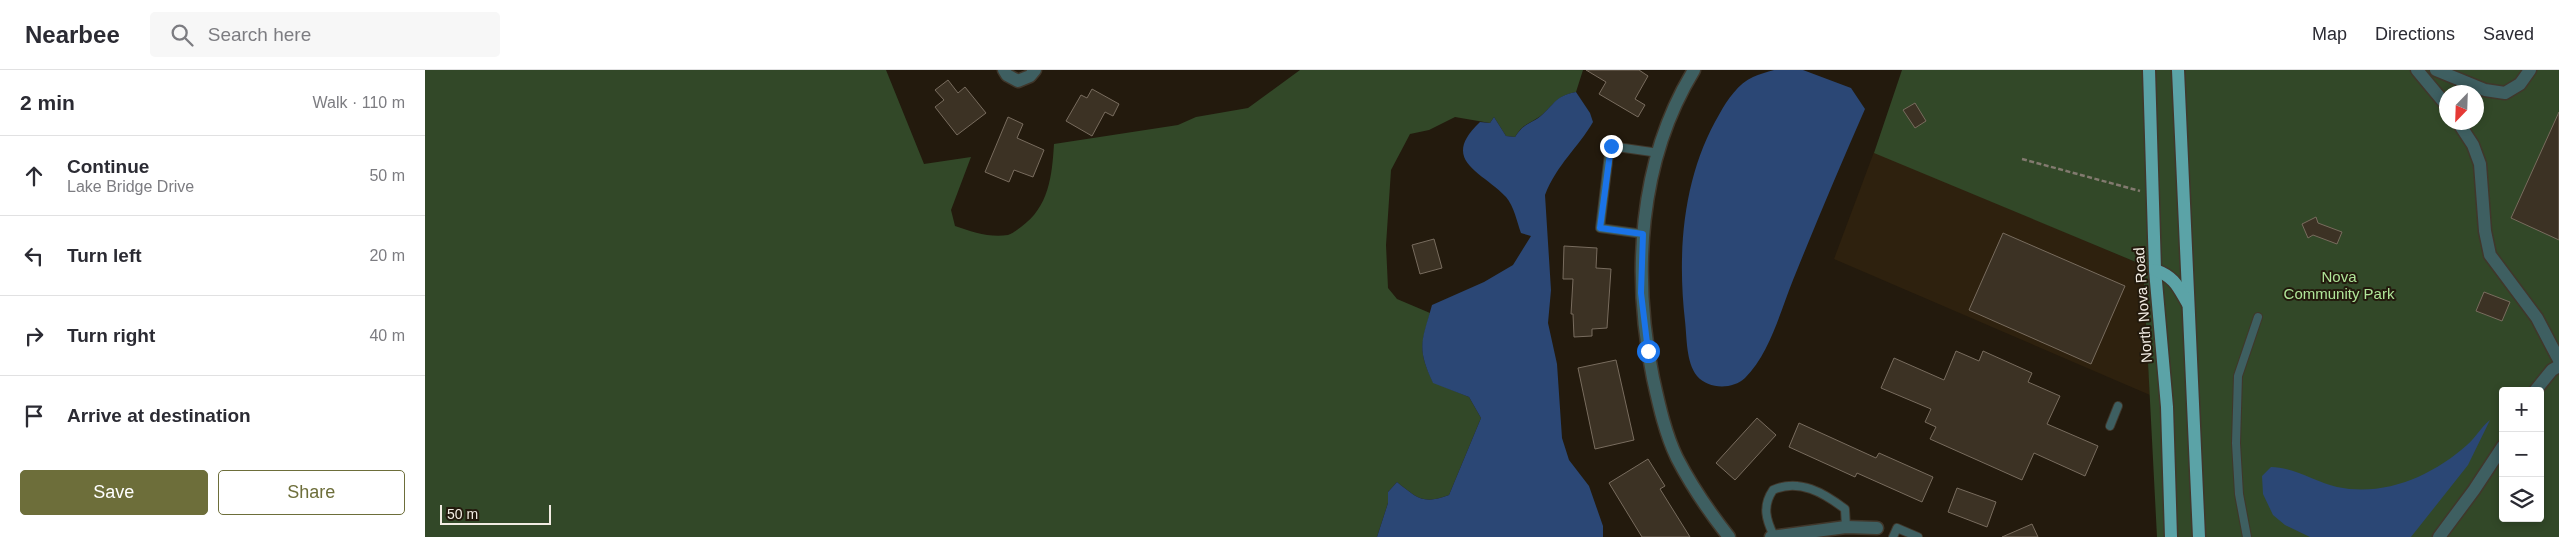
<!DOCTYPE html>
<meta charset="utf-8">
<style>
:root{--surface:#fff;--page:#f7f7f7;--text:#2b2b33;--muted:#7c7c81;--line:#e1e1e2;--accent:#6d6e3a}
body{margin:0;font-family:Arial,sans-serif;background:var(--page);color:var(--text)}
.controls{position:absolute;right:15px;bottom:15px;display:grid;overflow:hidden;border-radius:5px;box-shadow:0 2px 8px #0003}
.controls button{width:45px;height:45px;display:grid;place-items:center;padding:0;border:0;border-bottom:1px solid var(--line);background:var(--surface);color:var(--text);font:25px sans-serif}
.compass{position:absolute;left:2014px;top:15px;width:45px;height:45px;border-radius:50%;background:var(--surface);box-shadow:0 2px 8px #0003;rotate:203deg}
.scale{position:absolute;left:15px;bottom:12px;width:111px;box-sizing:border-box;padding-left:5px;border:2px solid #f2ece3;border-top:0;font-size:14px;line-height:18px;white-space:nowrap;color:#f2ece3;-webkit-text-stroke:4px #231a0d;paint-order:stroke}
.stop{position:absolute;width:15px;height:15px;margin:-11px;border:4px solid #1a73e8;border-radius:50%;background:#fff}
.stop.end{background:#1a73e8;border-color:#fff;box-shadow:0 1px 5px #0008}
.list{margin:0;padding:0;list-style:none}
h2{display:flex;justify-content:space-between;align-items:center;height:65px;margin:0;padding:0 20px;font-size:21px}
h2 small{font-size:16px;font-weight:400;color:var(--muted)}
.list li{display:grid;grid-template-columns:32px 1fr auto;gap:15px;align-items:center;box-sizing:border-box;height:80px;padding:0 20px;border-top:1px solid var(--line)}
.list b{display:block;font-size:19px;white-space:nowrap}
.list p{margin:0;font-size:16px;white-space:nowrap;color:var(--muted)}
.list em{font-size:16px;font-style:normal;color:var(--muted)}
.actions{display:flex;gap:10px;padding:15px 20px}
.actions a{flex:1;padding:11px 0;border:1px solid var(--accent);border-radius:5px;text-align:center;font-size:18px;color:var(--accent)}
.actions .main{background:var(--accent);color:#fff}
.icon{flex:none;width:28px;height:28px;fill:none;stroke:currentColor;stroke-width:2;stroke-linecap:round;stroke-linejoin:round}
.map{position:relative;flex:none;width:2134px;height:467px;overflow:hidden}
header{display:flex;align-items:center;gap:30px;box-sizing:border-box;height:70px;padding:0 25px;background:var(--surface);border-bottom:1px solid var(--line)}
header strong{font-size:24px}
nav{display:flex;gap:28px;margin-inline-start:auto;font-size:18px}
.search{width:350px;height:45px;background:var(--page);display:flex;align-items:center;gap:12px;box-sizing:border-box;padding:0 18px;border-radius:5px;color:var(--muted);font-size:19px}
main{display:flex}
aside{flex:1;background:var(--surface)}
.map>svg:first-child{display:block}
</style>
<header>
<strong>Nearbee</strong>
<div class="search"><svg class="icon" aria-label="search" viewBox="0 0 24 24"><circle cx="10" cy="10" r="6"/><path d="M15 15l6 6"/></svg>Search here</div>
<nav><a>Map</a><a>Directions</a><a>Saved</a></nav>
</header>
<main>
<aside>
<h2>2 min<small>Walk · 110 m</small></h2>
<ul class="list">
<li><svg class="icon" aria-label="ahead" viewBox="0 0 24 24"><path d="M12 20V5M6 11l6-6 6 6"/></svg><div><b>Continue</b><p>Lake Bridge Drive</p></div><em>50 m</em></li>
<li><svg class="icon" aria-label="left" viewBox="0 0 24 24"><path d="M17 20v-9H6M10 6l-5 5 5 5"/></svg><div><b>Turn left</b></div><em>20 m</em></li>
<li><svg class="icon" aria-label="right" viewBox="0 0 24 24"><path d="M7 20v-9h11M14 6l5 5-5 5"/></svg><div><b>Turn right</b></div><em>40 m</em></li>
<li><svg class="icon" aria-label="arrive" viewBox="0 0 24 24"><path d="M6 21V4h12l-3 4 3 4H6"/></svg><div><b>Arrive at destination</b></div></li>
</ul>
<div class="actions"><a class="main">Save</a><a>Share</a></div>
</aside>
<div class="map">
<svg width="2134" height="467" viewBox="0 0 2134 467">
<rect width="100%" height="100%" fill="#231a0d"/>
<polygon fill="#2e210e" points="1449,82 1718,195 1725,325 1409,189"/>
<g fill="#324828" fill-rule="evenodd">
<path d="M0 0H461L499 94 546 87 526 140 530 156C547 162 565 168 583 165 587 164 592 160 596 157 624 137 627 106 629 74L753 55 771 47 823 38 875 0H1158L1151 22C1132 26 1131 32 1118 44 1106 54 1099 52 1090 67L1081 66 1069 47 1065 53 1030 47 1004 60 985 64 966 100 961 175 963 218 972 229 1005 243C996 275 993 281 1008 312L1044 327 1056 348 1024 425C998 435 992 428 972 412L963 422V433L952 467H0Z"/>
<path d="M1477 0H2134V467H1732L1718 195 1449 83ZM2022 22H2052V52H2022ZM2078 321H2115V448H2078Z"/>
</g>
<g fill="#2b4775">
<path d="M1349 0H1378L1426 18 1440 39C1415 96 1391 153 1368 210 1355 242 1345 283 1320 308 1307 320 1283 319 1272 306 1261 292 1262 268 1260 251 1252 181 1258 105 1295 43 1302 30 1314 13 1328 7 1334 4 1342 2 1349 0Z"/>
<path d="M1151 22 1165 43 1168 52C1153 78 1132 94 1120 125L1126 220 1123 253 1132 294 1137 368 1144 390 1164 416 1178 456V467H952L963 433V422L972 412C992 428 998 435 1024 425L1056 348 1044 327 1008 313C991 277 997 271 1007 235L1059 212 1088 195 1106 166 1096 163C1092 152 1089 136 1081 127 1057 101 1014 91 1055 52L1065 53 1069 47 1081 66 1090 67C1100 51 1106 55 1118 44 1131 32 1131 26 1151 22Z"/>
<path d="M2065 350 2043 395 1986 467H1885L1860 455 1848 445 1838 424 1837 406 1846 397C1868 397 1891 412 1912 417 1960 427 2007 406 2042 375 2051 367 2056 357 2065 350Z"/>
</g>
<g fill="#3c3224" stroke="#786c5e">
<polygon points="1161,0 1214,0 1223,6 1210,29 1220,35 1213,47 1174,24 1181,12"/>
<polygon points="523,10 533,23 540,17 561,43 532,65 510,37 519,30 510,20"/>
<polygon points="667,19 694,34 688,46 680,42 667,66 641,51 656,25 662,28"/>
<polygon points="1490,33 1501,51 1490,58 1478,40"/>
<polygon points="2134,42 2134,170 2086,148"/>
<polygon points="583,47 598,54 592,68 619,80 608,107 589,100 584,112 560,102"/>
<polygon points="1891,147 1893,153 1917,162 1912,174 1888,165 1883,168 1877,154"/>
<polygon points="1578,163 1700,216 1666,294 1544,240"/>
<polygon points="1009,169 1017,198 995,204 987,175"/>
<polygon points="1139,176 1172,178 1171,198 1186,199 1182,258 1167,259 1167,266 1149,267 1148,244 1146,244 1148,209 1138,209"/>
<polygon points="2059,222 2085,232 2077,251 2051,241"/>
<polygon points="1531,281 1554,291 1558,281 1607,303 1603,312 1635,326 1622,354 1673,376 1660,406 1609,383 1597,410 1505,369 1511,357 1500,352 1506,339 1456,318 1469,288 1519,310"/>
<polygon points="1191,290 1209,370 1170,379 1153,298"/>
<polygon points="1332,348 1351,365 1310,410 1291,393"/>
<polygon points="1374,353 1451,388 1454,383 1508,407 1497,432 1432,403 1430,407 1364,377"/>
<polygon points="1223,389 1240,416 1235,419 1265,467 1217,467 1184,413"/>
<polygon points="1532,418 1571,432 1562,457 1523,442"/>
<polygon points="1607,454 1613,467 1577,467"/>
</g>
<g fill="none" stroke-linecap="round" stroke-linejoin="round">
<g stroke="#40372b" stroke-width="10">
<g id="lane">
<polyline points="1218,164 1175,158 1185,76 1234,83"/>
<polyline points="1685,356 1693,336"/>
<path d="M1349 466C1341 450 1337 436 1348 420 1374 408 1399 423 1420 439L1421 457"/>
<polyline points="1468,467 1472,458 1493,467"/>
<polyline points="1822,467 1814,424 1811,373 1813,306 1833,247"/>
</g>
</g>
<g stroke="#40372b" stroke-width="15">
<g id="street">
<polyline points="579,0 582,5 593,11 605,6 610,0"/>
<path d="M1269 0C1213 91 1207 206 1228 308 1234 335 1240 363 1252 388 1266 415 1285 443 1304 467"/>
<polyline points="1992,0 2022,36"/>
<polyline points="2011,0 2060,20 2080,23 2095,14 2105,0"/>
<polyline points="2033,52 2048,75 2055,94 2060,161 2065,185 2112,248 2134,290"/>
<polyline points="2110,321 2127,300 2134,296"/>
<polyline points="1346,467 1421,457 1452,458"/>
<polyline points="2014,467 2049,420 2078,376"/>
</g>
</g>
<g stroke="#40372b" stroke-width="15">
<g id="primary">
<polyline points="1724,0 1730,200 1742,337 1746,467"/>
<polyline points="1753,0 1774,467"/>
<path d="M1730 200C1750 207 1753 217 1763 234"/>
</g>
</g>
<polyline stroke="#827a6f" stroke-width="2.5" stroke-dasharray="5 2.5" stroke-linecap="butt" points="1597,89 1715,121"/>
<use href="#lane" stroke="#3e5f61" stroke-width="8"/>
<use href="#street" stroke="#3e5f61" stroke-width="12"/>
<use href="#primary" stroke="#5ba3a7" stroke-width="12"/>
</g>
<g fill="none" stroke-linecap="round" stroke-linejoin="round">
<polyline stroke="#1a73e8" stroke-width="6" points="1186,76 1175,158 1218,164 1216,223 1223,281"/>
</g>
<g text-anchor="middle" stroke-width="4" stroke-linejoin="round" paint-order="stroke">
<g font-size="15" fill="#b0e599" stroke="#231a0d">
<text x="1914" y="212">Nova<tspan x="1914" dy="17">Community Park</tspan></text>
</g>
<g font-size="15" fill="#f2ece3" stroke="#231a0d">
<text transform="translate(1718 235) rotate(-94)" y="5">North Nova Road</text>
</g>
</g>
</svg>
<div class="controls">
<button>+</button>
<button>−</button>
<button><svg class="icon" aria-label="layers" viewBox="0 0 24 24"><path d="M12 4l9 5-9 5-9-5zM3 14l9 5 9-5"/></svg></button>
</div>
<svg class="compass" viewBox="-18 -18 36 36"><path d="M0-13l5 13h-10z" fill="#e53935"/><path d="M0 13l5-13h-10z" fill="#7c7c81"/></svg>
<div class="scale">50 m</div>
<div class="stop" style="left:1223px;top:281px"></div>
<div class="stop end" style="left:1186px;top:76px"></div>
</div>
</main>
